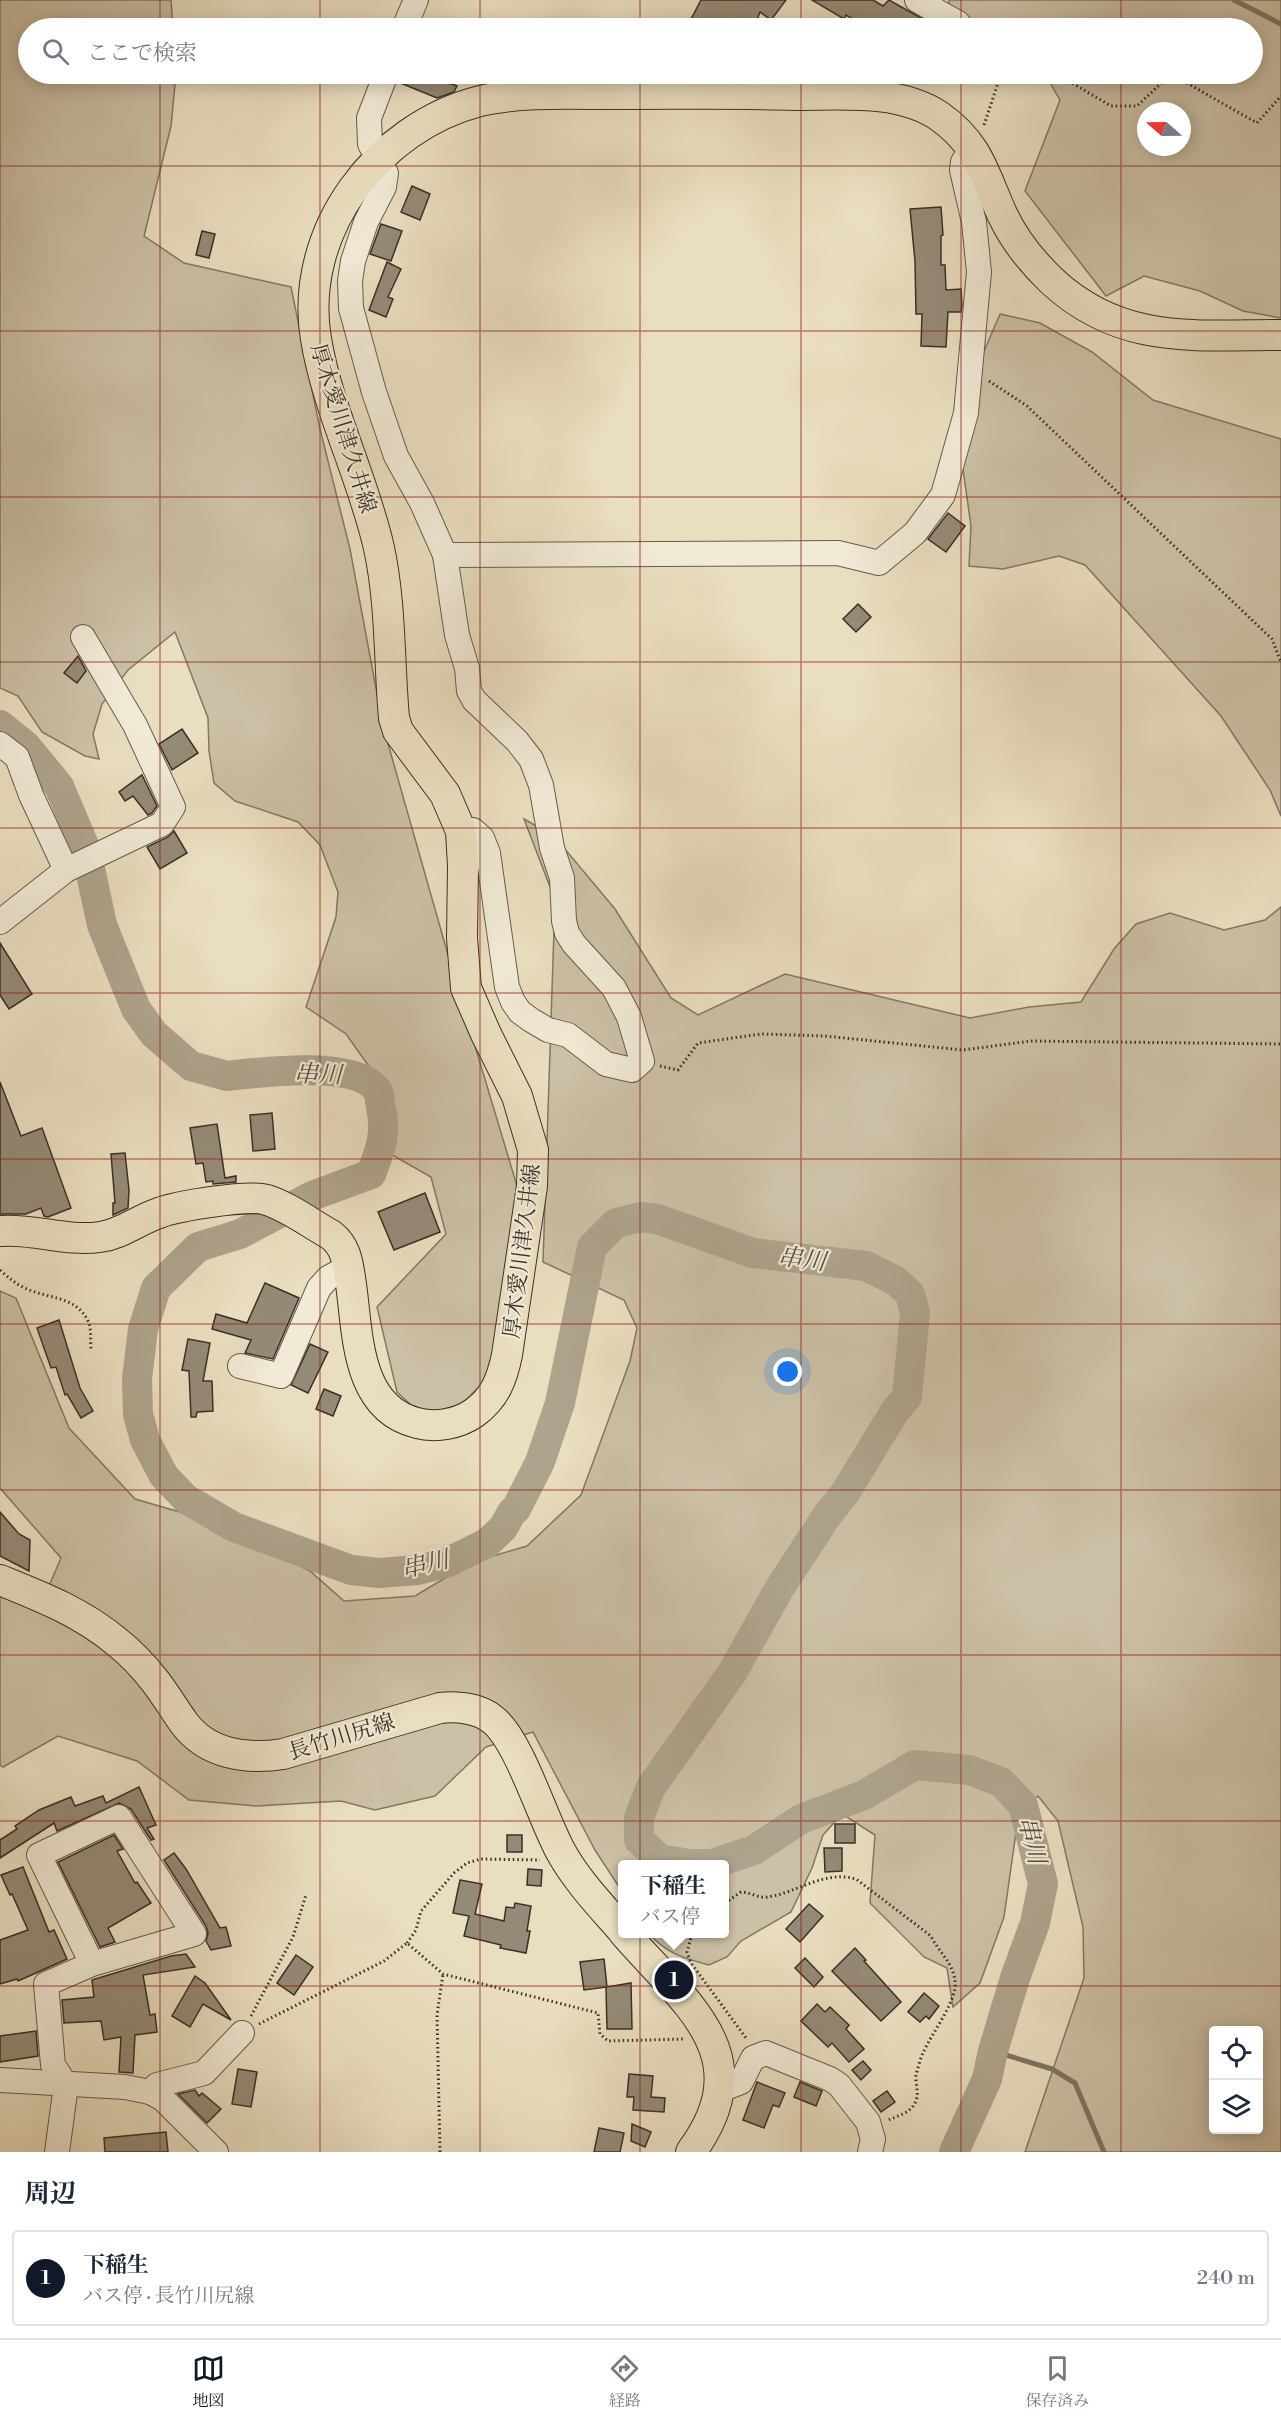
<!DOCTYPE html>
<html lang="ja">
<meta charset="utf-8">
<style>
:root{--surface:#fff;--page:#f6f6f7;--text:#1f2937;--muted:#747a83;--line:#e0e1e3;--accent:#111827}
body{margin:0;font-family:"Libre Bodoni","Noto Serif JP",serif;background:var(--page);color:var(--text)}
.controls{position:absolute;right:18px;bottom:18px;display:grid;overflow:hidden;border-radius:6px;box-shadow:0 3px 15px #0003}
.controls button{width:54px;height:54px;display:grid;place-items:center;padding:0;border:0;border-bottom:2px solid var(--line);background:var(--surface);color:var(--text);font:30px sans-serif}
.compass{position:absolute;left:1137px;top:102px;width:54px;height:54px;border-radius:50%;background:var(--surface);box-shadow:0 3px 15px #0003;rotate:290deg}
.you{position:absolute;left:788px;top:1372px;width:21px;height:21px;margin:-15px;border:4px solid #fff;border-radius:50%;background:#1a73e8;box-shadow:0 0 0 9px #1a73e833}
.badge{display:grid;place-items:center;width:39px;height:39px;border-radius:50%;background:var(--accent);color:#fff;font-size:20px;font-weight:700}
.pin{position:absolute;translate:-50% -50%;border:3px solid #fff;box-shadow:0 2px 6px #0006}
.popup{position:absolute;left:618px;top:1860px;width:111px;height:78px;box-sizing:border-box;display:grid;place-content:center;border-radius:6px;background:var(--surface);filter:drop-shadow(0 2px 4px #0005);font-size:20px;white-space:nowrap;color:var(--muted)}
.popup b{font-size:22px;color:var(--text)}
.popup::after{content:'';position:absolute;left:50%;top:100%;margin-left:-12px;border:12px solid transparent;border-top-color:var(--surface)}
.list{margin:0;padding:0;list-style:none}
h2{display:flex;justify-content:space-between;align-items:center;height:78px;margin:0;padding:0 24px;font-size:26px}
h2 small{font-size:20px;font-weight:400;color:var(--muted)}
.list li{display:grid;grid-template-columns:39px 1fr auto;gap:18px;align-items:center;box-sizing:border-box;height:96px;margin:0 12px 12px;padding:0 12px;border:2px solid var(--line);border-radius:6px}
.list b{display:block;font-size:22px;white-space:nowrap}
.list p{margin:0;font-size:20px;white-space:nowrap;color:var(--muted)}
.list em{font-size:20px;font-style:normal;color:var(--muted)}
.icon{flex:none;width:33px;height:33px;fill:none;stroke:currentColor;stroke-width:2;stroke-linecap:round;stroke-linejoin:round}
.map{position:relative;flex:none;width:1281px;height:2152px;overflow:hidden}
.search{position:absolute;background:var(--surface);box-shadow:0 3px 15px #0003;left:18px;right:18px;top:18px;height:66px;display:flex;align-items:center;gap:15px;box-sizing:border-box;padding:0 21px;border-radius:33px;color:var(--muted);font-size:22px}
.sheet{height:186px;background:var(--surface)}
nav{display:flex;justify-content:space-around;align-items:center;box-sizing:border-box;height:84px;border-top:2px solid var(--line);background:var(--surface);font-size:16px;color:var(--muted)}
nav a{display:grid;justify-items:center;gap:3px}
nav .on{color:var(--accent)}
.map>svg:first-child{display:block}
</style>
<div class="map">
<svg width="1281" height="2152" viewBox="0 0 1281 2152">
<rect width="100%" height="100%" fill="#eadec0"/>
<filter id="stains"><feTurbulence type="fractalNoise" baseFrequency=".00333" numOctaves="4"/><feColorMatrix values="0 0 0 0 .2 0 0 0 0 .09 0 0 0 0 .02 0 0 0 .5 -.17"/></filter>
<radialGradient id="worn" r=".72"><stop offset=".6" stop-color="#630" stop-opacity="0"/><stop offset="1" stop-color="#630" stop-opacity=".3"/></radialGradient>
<g fill="#ccc0a6" stroke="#827866" stroke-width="1.5" fill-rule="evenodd">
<polygon points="0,0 171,0 173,28 28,28 28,74 176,74 171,126 144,236 184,263 291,287 320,429 350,549 383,726 454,976 520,1196 489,1377 461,1405 422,1415 397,1392 377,1307 446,1234 431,1177 380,1148 373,1072 346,1034 306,1007 336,917 338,892 320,845 298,822 235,801 214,783 209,751 208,718 175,632 128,670 102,704 93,734 99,759 85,756 42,732 18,696 0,688"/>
<path d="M949 0H1281V318L1243 311 1200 291 1144 276 1106 296 1025 191 1060 100 1045 74H1252V28H951ZM1146 111H1182V147H1146Z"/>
<polygon points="1000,314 1040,323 1092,352 1153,400 1281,439 1281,816 1270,790 1221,716 1085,565 1059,556 1003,569 969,566 971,526 959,441 970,384"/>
<path d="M524 819 554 836 615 909 671 998 698 1015 785 974 970 1018 1029 1007 1081 1002 1114 949 1136 924 1170 913 1224 930 1265 920 1281 907V2152H1025L1084 1978 1083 1927 1058 1821 1038 1796 1019 1811 1004 1917 980 1983 953 2007 947 1968 924 1957 870 1903 875 1835 842 1814 823 1835 812 1868 791 1912 741 1941 727 1957 709 1965C686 1959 665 1953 650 1934H725V1864H623V1893L595 1850 533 1732 486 1747 435 1796 375 1810 341 1801 256 1806 189 1800 137 1761 58 1736 3 1767 0 1765V1589L39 1609 61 1558 0 1488V1291L16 1298 69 1428 135 1499 204 1519 310 1571 344 1601 415 1596 472 1562 527 1546 581 1495 630 1361 637 1328 624 1300 543 1262 555 900ZM1214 2030H1258V2130H1214Z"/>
</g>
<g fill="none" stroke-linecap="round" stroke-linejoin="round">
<g stroke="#7f7564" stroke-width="5">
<polyline points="1234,0 1281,24"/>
<polyline points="993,2051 1052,2069 1075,2083 1104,2152"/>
</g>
<g stroke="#aea38c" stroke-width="30">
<path d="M0 725 26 746 59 786 86 850 102 925 136 1009 154 1034 191 1066 227 1076C261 1072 356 1060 377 1090 380 1095 380 1103 381 1108 387 1133 380 1151 371 1174L312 1196 240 1234 198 1247 156 1288 143 1329 137 1379 138 1414 145 1440 164 1476 186 1499 234 1527 351 1570 379 1573 418 1570 446 1563 487 1543 503 1528 512 1512 516 1509 540 1462 560 1403 592 1247 616 1223 641 1217 657 1219 753 1253 866 1266 896 1281 910 1294 915 1313 907 1397 895 1411 845 1493 826 1517 779 1589 732 1673 651 1787 639 1818V1840L660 1859 690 1864"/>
<polyline points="696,1864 712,1864 754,1850 801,1819 864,1795 915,1765 969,1770 1001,1782 1023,1805 1043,1884 1035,1923 1015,1978 993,2051 987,2079 954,2152"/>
</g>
</g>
<g fill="#958a77" stroke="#393027" stroke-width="1.5">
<polygon points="701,0 786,0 771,20 760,12 754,28 695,28 688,25"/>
<polygon points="812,0 873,0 883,6 889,0 939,28 868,28 846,15 844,19"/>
<polygon points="400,74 432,74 431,77 457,86 454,92 437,98 398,82"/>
<polygon points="412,186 430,194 420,220 401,212"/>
<polygon points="941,207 943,235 941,236 941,265 945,265 946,290 961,289 962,306 961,312 948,312 946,347 921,346 922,314 916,314 915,261 910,209"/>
<polygon points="381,224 402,231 391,261 370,254"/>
<polygon points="202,231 215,234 209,258 196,255"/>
<polygon points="387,262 401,269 388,297 393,299 386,317 369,310"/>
<polygon points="948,513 965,526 946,552 928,539"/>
<polygon points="858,604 871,617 856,632 843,619"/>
<polygon points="78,656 86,671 77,683 64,673"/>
<polygon points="182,729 198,753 172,770 159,744"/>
<polygon points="142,775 157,806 152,813 148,815 133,796 125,801 119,792"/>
<polygon points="174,831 187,853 160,869 147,847 168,837"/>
<polygon points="0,943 32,994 9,1009 0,995"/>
<polygon points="0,1082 21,1136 42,1128 71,1208 48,1217 44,1216 41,1208 26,1214 0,1214"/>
<polygon points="272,1113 275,1149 253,1151 250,1115"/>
<polygon points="217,1124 225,1178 236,1176 236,1182 213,1184 213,1181 206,1182 203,1163 196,1164 190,1128"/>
<polygon points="125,1153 129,1190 128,1208 113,1215 113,1203 115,1203 111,1154"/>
<polygon points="425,1193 440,1232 394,1250 378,1212"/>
<polygon points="265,1283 299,1298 273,1359 245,1353 251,1340 212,1329 216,1314 247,1323"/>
<polygon points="59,1320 80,1388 93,1411 81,1418 67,1394 65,1395 56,1367 51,1368 37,1328"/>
<polygon points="188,1339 210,1343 203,1381 212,1381 213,1411 197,1412 196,1417 191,1417 189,1371 182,1370"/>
<polygon points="310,1344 328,1352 308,1393 291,1385"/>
<polygon points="324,1389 341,1396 333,1416 316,1409"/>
<polygon points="0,1512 19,1534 30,1540 29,1571 0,1556"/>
<polygon points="139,1787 156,1825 147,1828 154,1839 151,1840 131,1809 119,1803 57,1831 54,1823 0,1858 0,1840 17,1829 15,1826 39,1810 71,1797 75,1806 103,1796 106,1803"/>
<rect x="835" y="1824" width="20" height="19"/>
<polygon points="114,1835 123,1849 117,1851 135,1883 137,1882 151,1903 108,1928 115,1942 100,1947 58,1862"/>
<rect x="507" y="1835" width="15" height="17"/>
<polygon points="824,1848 842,1848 842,1871 825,1872"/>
<polygon points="174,1853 186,1869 220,1928 226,1927 231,1946 211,1950 206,1941 208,1933 206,1926 164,1860"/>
<polygon points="23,1867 49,1932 54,1930 67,1959 18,1981 17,1979 0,1984 0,1940 28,1930 12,1894 10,1895 1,1875"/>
<polygon points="528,1869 542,1870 541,1886 527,1885"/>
<polygon points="460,1880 482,1884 475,1914 504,1921 506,1907 514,1908 515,1903 531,1906 527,1931 530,1931 526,1953 500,1948 501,1945 464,1936 469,1916 453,1913"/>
<polygon points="809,1904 823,1916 800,1942 786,1929"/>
<polygon points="855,1948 866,1960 864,1961 901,2002 881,2021 832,1971"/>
<polygon points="186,1954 195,1967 143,1975 150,2015 155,2014 157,2032 135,2035 133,2073 119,2072 121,2037 104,2040 101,2021 64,2023 62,2000 94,1997 92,1980 171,1956"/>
<polygon points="296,1955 313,1967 294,1995 277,1983"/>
<polygon points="805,1958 823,1977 814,1987 795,1968"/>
<polygon points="604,1959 607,1987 631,1983 632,2029 607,2029 606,1987 584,1990 580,1962"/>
<polygon points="195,1976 205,1983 231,2020 203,2004 190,2027 172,2016"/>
<polygon points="924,1993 939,2006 929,2019 926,2016 920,2022 908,2012"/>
<polygon points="817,2004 825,2012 830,2007 849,2025 846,2029 864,2049 849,2062 832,2043 828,2047 801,2021"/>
<polygon points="36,2031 38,2056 0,2062 0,2036"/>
<polygon points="863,2061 871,2070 861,2080 852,2070"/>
<polygon points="238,2069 257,2072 251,2107 232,2104"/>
<polygon points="629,2074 653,2076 651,2097 665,2098 664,2112 633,2110 634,2097 627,2097"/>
<polygon points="757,2082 785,2093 779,2107 773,2105 764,2128 743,2120"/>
<polygon points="800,2082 822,2091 816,2106 794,2097"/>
<polygon points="195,2090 199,2096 202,2093 221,2109 207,2123 178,2094"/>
<polygon points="887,2091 895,2102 881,2112 873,2101"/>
<polygon points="632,2124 651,2132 645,2147 631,2141"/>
<polygon points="599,2128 624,2133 620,2152 594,2152"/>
<polygon points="166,2132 168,2152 105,2152 104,2138"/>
</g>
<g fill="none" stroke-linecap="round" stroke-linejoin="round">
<g stroke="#655c4d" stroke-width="26">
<g id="minor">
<polyline points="917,0 958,23"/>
<polyline points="404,28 416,0"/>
<polyline points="386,74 369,118 370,144 386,173 384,187 366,222 353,261 350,281 351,308 374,392 396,456 422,503 445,555 457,635 467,668 469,691 474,700 517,741 531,759 541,785 552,848 562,878 564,921 567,933 574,944 614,988 629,1017 642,1061 632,1070 606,1064 568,1035 548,1030 531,1020 520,1012 513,1002 507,987 488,853 482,838 473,830 461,831"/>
<polyline points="445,555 838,553 879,563 915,533 943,495 966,413 979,272 974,222 962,170 963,162 972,148"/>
<polyline points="0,744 17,757 31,795 66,870"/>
<polyline points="0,922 66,870 162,824 173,807 135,725 83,637"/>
<polyline points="240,1366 281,1376 319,1288 328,1278 348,1267"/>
<polyline points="0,2080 125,2087 150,2092 163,2099 216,2152"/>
<polyline points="720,2090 741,2082 753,2058 766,2053 830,2079 839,2085 868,2122 873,2139 870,2152"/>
<polyline points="150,2092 157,2085 204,2073 242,2033"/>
<polyline points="57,2152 66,2085 53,2065 46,1984 92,1964 194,1934 119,1817 39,1855 92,1964"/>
</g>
</g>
<g stroke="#393027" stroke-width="32">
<g id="major">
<path d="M0 1231C34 1228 66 1242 100 1237 122 1234 138 1220 159 1213 177 1206 250 1194 267 1200 289 1207 311 1224 331 1235 347 1247 348 1265 351 1284 358 1334 356 1408 417 1423 436 1428 458 1424 474 1413 495 1398 502 1379 507 1355L532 1186 533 1150 517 1096 486 1034 466 988 462 938 463 866 461 831 445 794 398 731 394 718C389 662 391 604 379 548 363 477 328 411 316 339 298 231 378 127 480 101 528 90 585 95 634 94 688 94 742 93 796 95 842 95 898 89 939 116 980 145 984 175 1003 216 1015 241 1032 262 1052 281 1121 345 1194 335 1281 335"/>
<path d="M0 1580C42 1597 81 1612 117 1642 131 1653 144 1667 155 1681 165 1694 174 1709 184 1723 207 1754 246 1760 283 1754L440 1708C457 1706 478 1708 492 1719 519 1739 543 1820 561 1852 577 1881 602 1907 623 1931"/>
<path d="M625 1934C686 2004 762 2056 691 2152"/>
</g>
</g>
<g stroke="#393027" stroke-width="3" stroke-dasharray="1.5 3" stroke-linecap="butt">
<polyline points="1057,74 1111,106 1137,106 1171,74"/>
<polyline points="1171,74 1257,123 1281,96"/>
<polyline points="984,125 1001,74"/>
<polyline points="989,381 1027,406 1272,639 1281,662"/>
<polyline points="660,1066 678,1070 698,1043 761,1034 825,1036 963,1050 1031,1041 1281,1044"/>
<path d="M0 1270C9 1278 17 1285 27 1289 49 1299 76 1296 88 1321 92 1329 90 1341 91 1349"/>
<path d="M725 1903 741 1892C751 1892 759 1899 768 1897 799 1892 824 1870 856 1879L931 1936C939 1953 953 1962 955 1981 958 2000 931 2034 923 2053 920 2059 918 2068 916 2075 915 2084 920 2094 915 2103 910 2113 898 2116 888 2120"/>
<polyline points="692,1934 687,1952 691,1963 746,2038"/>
<polyline points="407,1943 416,1930 421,1911 454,1873 467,1863 481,1859 540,1860"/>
<polyline points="251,2016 293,1937 306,1895"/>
<polyline points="259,2024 384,1961 407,1943 443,1974 598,2013 600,2034 608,2041 685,2039"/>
<polyline points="440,2152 437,2015 443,1974"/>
</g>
<use href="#minor" stroke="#f1ead6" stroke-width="24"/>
<use href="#major" stroke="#eadec0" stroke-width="30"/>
</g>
<path fill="none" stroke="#8f2418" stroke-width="1.5" stroke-opacity="0.55" d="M160 0V28M320 0V28M480 0V28M640 0V28M801 0V28M961 0V28M1121 0V28M160 74V2152M320 74V2152M480 74V2152M640 74V2152M801 74V2152M961 74V2152M1121 74V2152M0 166H1281M0 331H1281M0 497H1281M0 662H1281M0 828H1281M0 993H1281M0 1159H1281M0 1324H1281M0 1490H1281M0 1655H1281M0 1821H1281M0 1986H1281"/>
<g text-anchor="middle" stroke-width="4.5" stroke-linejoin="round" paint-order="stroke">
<g font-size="22" fill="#393027" stroke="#f1ead6">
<text transform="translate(344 428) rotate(73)" y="8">厚木愛川津久井線</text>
<text transform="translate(521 1251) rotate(-83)" y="8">厚木愛川津久井線</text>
<text transform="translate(341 1736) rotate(-17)" y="8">長竹川尻線</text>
</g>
<g font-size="24" font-style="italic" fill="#564d40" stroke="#f1ead6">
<text transform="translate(318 1074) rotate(2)" y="8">串川</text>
<text transform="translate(802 1259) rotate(7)" y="8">串川</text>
<text transform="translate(425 1564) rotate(-13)" y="8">串川</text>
<text transform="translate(1032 1840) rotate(76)" y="8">串川</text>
</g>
</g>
<rect width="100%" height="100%" filter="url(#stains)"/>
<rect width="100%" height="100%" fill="url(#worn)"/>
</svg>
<div class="controls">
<button><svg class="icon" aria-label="locate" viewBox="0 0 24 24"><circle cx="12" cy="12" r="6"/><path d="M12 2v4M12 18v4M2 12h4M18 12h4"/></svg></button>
<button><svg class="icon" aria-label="layers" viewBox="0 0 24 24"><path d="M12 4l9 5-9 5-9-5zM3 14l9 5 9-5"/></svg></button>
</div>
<svg class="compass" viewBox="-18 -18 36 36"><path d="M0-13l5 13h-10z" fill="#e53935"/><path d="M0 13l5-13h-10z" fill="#747a83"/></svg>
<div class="you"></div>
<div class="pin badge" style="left:674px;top:1980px">1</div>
<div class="popup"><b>下稲生</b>バス停</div>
<div class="search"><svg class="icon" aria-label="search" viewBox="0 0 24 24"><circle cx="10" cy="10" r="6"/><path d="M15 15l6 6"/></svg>ここで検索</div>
</div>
<section class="sheet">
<h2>周辺<small></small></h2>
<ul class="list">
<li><span class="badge">1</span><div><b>下稲生</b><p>バス停 · 長竹川尻線</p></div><em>240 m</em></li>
</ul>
</section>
<nav>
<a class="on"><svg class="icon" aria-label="map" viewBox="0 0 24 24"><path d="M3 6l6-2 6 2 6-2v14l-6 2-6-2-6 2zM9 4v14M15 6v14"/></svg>地図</a>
<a><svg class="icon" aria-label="directions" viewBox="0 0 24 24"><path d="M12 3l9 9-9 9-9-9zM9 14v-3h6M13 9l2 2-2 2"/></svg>経路</a>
<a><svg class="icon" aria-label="saved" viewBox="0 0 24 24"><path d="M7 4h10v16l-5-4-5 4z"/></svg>保存済み</a>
</nav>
